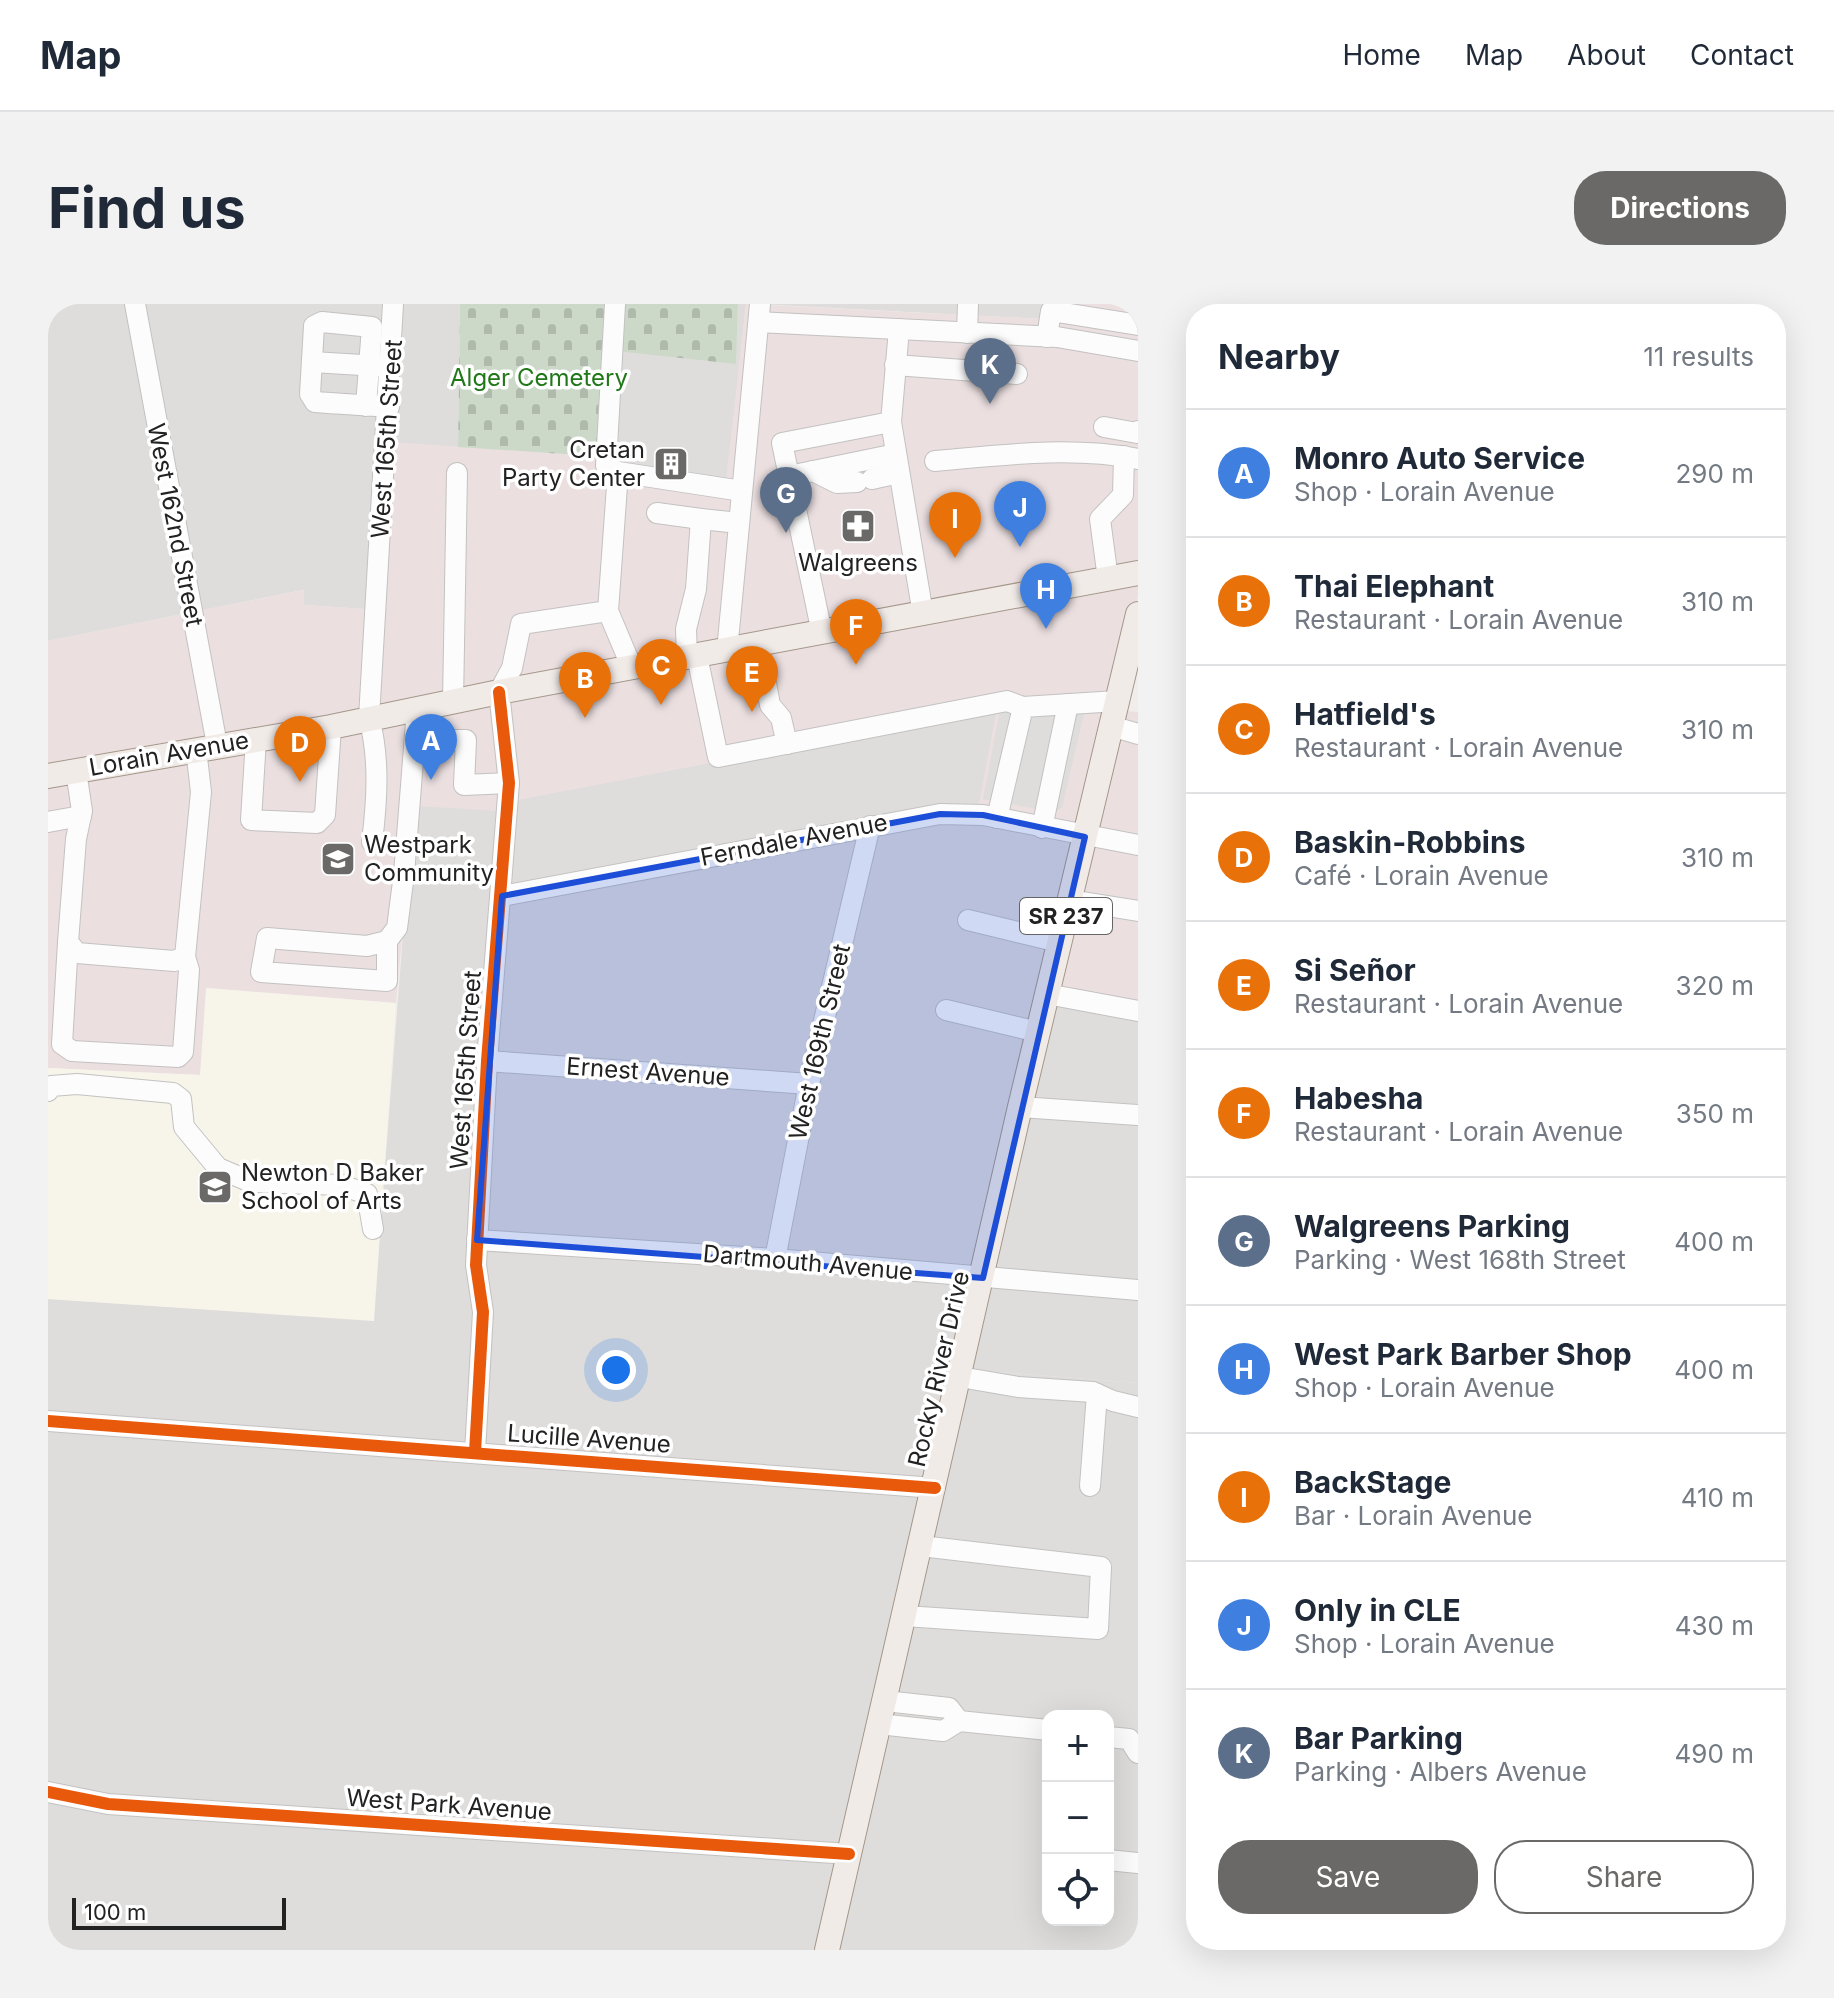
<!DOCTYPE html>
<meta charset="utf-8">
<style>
:root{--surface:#fff;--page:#f2f2f3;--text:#1f2937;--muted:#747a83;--line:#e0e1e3;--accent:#6a6968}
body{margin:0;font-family:Inter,sans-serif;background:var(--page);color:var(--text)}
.controls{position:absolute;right:24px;bottom:24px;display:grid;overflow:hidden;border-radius:16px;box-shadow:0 8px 32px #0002}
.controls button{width:72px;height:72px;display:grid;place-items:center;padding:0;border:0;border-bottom:2px solid var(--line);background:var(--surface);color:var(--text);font:40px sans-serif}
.scale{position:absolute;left:24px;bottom:20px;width:214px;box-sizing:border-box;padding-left:8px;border:4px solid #222;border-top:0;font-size:22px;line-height:28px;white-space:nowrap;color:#222;-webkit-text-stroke:6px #fff;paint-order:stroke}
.you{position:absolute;left:568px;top:1066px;width:28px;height:28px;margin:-20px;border:6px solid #fff;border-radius:50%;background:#1a73e8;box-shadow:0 0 0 12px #1a73e833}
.badge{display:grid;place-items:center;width:52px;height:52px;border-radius:50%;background:var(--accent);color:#fff;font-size:26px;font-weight:700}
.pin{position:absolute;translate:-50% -66px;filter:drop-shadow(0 2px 4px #0008)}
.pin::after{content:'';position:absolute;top:42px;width:28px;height:24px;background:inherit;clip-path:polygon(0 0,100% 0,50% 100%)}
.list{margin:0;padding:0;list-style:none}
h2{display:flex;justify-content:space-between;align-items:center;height:104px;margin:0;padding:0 32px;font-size:34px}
h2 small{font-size:26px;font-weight:400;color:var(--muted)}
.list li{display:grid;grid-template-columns:52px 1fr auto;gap:24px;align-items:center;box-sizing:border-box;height:128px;padding:0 32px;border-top:2px solid var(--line)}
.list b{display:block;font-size:30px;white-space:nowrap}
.list p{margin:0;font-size:26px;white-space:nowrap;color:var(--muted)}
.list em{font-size:26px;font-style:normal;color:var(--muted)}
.actions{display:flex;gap:16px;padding:24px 32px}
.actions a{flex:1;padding:18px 0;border:2px solid var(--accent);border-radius:32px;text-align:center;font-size:28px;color:var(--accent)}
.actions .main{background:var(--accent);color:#fff}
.icon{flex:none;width:44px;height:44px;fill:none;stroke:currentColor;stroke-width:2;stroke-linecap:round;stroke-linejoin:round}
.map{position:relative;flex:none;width:1090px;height:1646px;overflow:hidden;border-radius:32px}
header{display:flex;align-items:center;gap:48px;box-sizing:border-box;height:112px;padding:0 40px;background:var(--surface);border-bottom:2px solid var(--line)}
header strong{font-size:38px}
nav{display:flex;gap:44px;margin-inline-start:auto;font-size:28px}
.intro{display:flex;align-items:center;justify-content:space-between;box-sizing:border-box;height:192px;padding:0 48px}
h1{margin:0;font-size:56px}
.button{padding:20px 36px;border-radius:32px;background:var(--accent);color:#fff;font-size:28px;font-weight:700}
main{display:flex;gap:48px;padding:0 48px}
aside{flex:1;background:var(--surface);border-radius:32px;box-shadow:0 8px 32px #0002}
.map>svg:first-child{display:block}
</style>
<header>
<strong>Map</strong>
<nav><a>Home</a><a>Map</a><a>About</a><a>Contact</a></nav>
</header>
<div class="intro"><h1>Find us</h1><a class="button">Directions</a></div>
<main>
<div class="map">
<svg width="1090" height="1646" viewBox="0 0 1090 1646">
<defs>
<pattern id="cemetery-stones" width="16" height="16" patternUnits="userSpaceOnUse" patternTransform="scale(2)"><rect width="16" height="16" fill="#ccd9c9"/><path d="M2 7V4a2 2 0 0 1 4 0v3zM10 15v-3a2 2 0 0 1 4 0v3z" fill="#afbaac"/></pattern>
</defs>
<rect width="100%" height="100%" fill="#f0edeb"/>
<g fill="#dfdddc">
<polygon points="0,0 412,0 410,143 343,139 332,306 255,301 255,286 0,337"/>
<polygon points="690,0 698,0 679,176 571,164 560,153 567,46 687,59"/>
<polygon points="710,0 994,0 995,15"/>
<polygon points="950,403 1034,528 773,1646 0,1646 0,995 325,1016 365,502 463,497"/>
<polygon points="1008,699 1090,712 1090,1079 921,1066"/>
</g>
<g fill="#ebdfe0">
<polygon points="698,0 994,15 994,0 1090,0 1090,292 1034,528 930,505 949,404 463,497 454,507 366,502 348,699 159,684 153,771 0,764 0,337 256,286 256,301 331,306 343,138 559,153 571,164 678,176"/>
<polygon points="1067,406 1090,408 1090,712 998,697"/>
</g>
<polygon fill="#f7f4e9" points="158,684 348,699 326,1017 0,995 0,764 152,771"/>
<g fill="#dedddc" fill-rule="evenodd">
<polygon points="952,405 1037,405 1014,504 1006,508 935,495"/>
<path d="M921 1066 1090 1079V1646H782ZM1000 1412H1060V1616H1000Z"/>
</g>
<polygon fill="url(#cemetery-stones)" points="412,0 690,0 688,60 568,47 560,153 410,143"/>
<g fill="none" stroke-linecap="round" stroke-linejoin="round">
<g stroke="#c3c2c1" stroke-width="22">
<g id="minor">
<polyline points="87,0 169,441"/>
<polyline points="567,0 558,161 570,168 694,187"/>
<polyline points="711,18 1009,33 1090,47"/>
<polyline points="919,29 920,0"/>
<polyline points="999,33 1003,7 1090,21"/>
<polyline points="264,58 331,62"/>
<polyline points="847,61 969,70"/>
<path d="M318 102 324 23 274 18 266 22 262 90 267 98C292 100 316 101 341 103"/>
<polyline points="843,118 851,25"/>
<polyline points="1056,123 1089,129 1090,127"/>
<path d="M887 157C954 151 1023 142 1090 155"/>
<polyline points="765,167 789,179 809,178"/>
<polyline points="570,168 560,307 584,364"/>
<polyline points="741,172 848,150"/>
<polyline points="824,175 851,169"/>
<polyline points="609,209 653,215"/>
<polyline points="1060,275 1052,215 1075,191 1076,152"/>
<polyline points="774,329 734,139 843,118 875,310"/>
<polyline points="711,341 722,401 733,414 739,440"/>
<polyline points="679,347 712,0"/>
<polyline points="649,352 670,453 959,397 975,403"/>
<polyline points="639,354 638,325 648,285 653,215 691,219"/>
<polyline points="405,398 409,169"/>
<polyline points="1063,422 1090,430"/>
<polyline points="208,435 203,516 269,519 277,511 283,423"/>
<polyline points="389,436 418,436 416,481 461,479"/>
<polyline points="28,467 34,507 28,535 20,638 29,649 126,657 137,653 153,488 148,445"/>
<polyline points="949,514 975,403 1069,397"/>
<polyline points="0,518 33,512"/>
<polyline points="994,524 1020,400"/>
<path d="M324 538C329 497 332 455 321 414L345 0"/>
<polyline points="454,592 892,510 935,511 1090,541"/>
<polyline points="1022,596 1090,607"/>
<polyline points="920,616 1011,638"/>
<polyline points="339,637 319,642 219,634 213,668 339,677 339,637 349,624 356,570 369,406"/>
<polyline points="20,638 14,740 24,747 130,753 135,748 141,666 137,653"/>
<polyline points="999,690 1090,707"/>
<polyline points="898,706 990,728"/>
<polyline points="439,757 761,780"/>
<polyline points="0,787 3,782 29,780 125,789 133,795 136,823 170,864 203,878 293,881 319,890 325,925"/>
<polyline points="972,803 1090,811"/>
<polyline points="429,936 727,955 1090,986"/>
<polyline points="727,955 761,780 822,522"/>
<polyline points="912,1073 970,1083 1045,1088 1065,1097 1090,1103"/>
<polyline points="0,1117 887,1184"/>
<polyline points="427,1148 435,1008 428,961 439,757 461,479 451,388 464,364 473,320 560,307"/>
<polyline points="1042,1182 1049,1090"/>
<polyline points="857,1312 1050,1325 1053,1263 873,1242"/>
<polyline points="911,1417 1000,1426"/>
<polyline points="831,1420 895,1427 911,1417 901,1404 837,1397"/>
<polyline points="1060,1433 1081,1435 1090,1449"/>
<polyline points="0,1488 60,1500 801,1550"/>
<polyline points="1060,1556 1090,1559"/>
</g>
</g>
<g stroke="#a4978a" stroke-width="26">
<g id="major">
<polyline points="0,472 283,423 451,388 1090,269"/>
<polyline points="779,1646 972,803 1090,310"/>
</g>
</g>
<use href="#minor" stroke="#fdfcfc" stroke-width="20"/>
<use href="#major" stroke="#f1ebe8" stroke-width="24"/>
<g stroke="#fff" stroke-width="17">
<g id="cycleway">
<polyline points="0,1117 887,1184"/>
<polyline points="427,1148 435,1008 428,961 439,757 461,479 451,388"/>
<polyline points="0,1488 60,1500 801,1550"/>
</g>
</g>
<use href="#cycleway" stroke="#e8590c" stroke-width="12"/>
</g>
<path fill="#1d4ed8" fill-opacity="0.2" stroke="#1d4ed8" stroke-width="6" stroke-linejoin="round" d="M892 510 935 511 1037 533 935 974 429 936 454 592Z"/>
<defs>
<g id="building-square" transform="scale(1.8)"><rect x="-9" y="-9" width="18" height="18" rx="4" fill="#6a6968" stroke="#fff"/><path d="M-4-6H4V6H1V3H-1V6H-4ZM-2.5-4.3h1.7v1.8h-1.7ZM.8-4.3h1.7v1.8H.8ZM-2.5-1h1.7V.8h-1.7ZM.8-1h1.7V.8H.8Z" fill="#fff"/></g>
<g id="pharmacy-square" transform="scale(1.8)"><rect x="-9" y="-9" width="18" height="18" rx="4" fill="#6a6968" stroke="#fff"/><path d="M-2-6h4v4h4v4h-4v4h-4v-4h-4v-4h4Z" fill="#fff"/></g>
<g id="school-square" transform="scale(1.8)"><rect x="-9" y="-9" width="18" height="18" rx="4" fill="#6a6968" stroke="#fff"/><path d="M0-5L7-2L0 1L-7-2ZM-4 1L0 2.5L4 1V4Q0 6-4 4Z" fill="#fff"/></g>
</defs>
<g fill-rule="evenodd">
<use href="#building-square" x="623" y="160"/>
<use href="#pharmacy-square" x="810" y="222"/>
<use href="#school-square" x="290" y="555"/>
<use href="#school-square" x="167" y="883"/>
</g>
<g text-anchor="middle" stroke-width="7" stroke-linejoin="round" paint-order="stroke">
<rect fill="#fff" stroke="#646464" stroke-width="2" x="972" y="594" width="92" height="36" rx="6"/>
<g font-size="22" font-weight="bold" fill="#222">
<text x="1018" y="620">SR 237</text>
</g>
<g font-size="24" fill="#217818" stroke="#fff">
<text x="491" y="82">Alger Cemetery</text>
</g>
<g font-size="24" fill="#222" stroke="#fff">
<text transform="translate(339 135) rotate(-86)" y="8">West 165th Street</text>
<text transform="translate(127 221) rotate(79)" y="8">West 162nd Street</text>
<text transform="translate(121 450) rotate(-10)" y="8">Lorain Avenue</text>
<text transform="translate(746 536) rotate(-11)" y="8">Ferndale Avenue</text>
<text transform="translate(772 738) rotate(-77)" y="8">West 169th Street</text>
<text transform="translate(418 766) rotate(-86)" y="8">West 165th Street</text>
<text transform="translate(600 768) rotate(4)" y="8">Ernest Avenue</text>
<text transform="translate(760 959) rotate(5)" y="8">Dartmouth Avenue</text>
<text transform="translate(891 1065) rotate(-77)" y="8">Rocky River Drive</text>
<text transform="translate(541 1135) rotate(4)" y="8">Lucille Avenue</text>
<text transform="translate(401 1501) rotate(4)" y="8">West Park Avenue</text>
</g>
<g font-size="24" fill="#222" stroke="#fff" text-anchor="start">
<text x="597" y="154" text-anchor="end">Cretan<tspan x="597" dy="28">Party Center</tspan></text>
<text x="810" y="267" text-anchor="middle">Walgreens</text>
<text x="316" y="549">Westpark<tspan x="316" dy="28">Community</tspan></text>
<text x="193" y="877">Newton D Baker<tspan x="193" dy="28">School of Arts</tspan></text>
</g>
</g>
</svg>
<div class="controls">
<button>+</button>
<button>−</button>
<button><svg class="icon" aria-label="locate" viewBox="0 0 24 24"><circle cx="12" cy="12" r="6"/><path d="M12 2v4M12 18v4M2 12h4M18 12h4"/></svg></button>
</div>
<div class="scale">100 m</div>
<div class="you"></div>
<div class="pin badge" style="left:383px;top:476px;background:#3f7fe0">A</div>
<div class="pin badge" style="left:537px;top:414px;background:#e8710a">B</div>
<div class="pin badge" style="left:613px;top:401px;background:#e8710a">C</div>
<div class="pin badge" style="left:252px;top:478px;background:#e8710a">D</div>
<div class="pin badge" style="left:704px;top:408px;background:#e8710a">E</div>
<div class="pin badge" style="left:808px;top:361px;background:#e8710a">F</div>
<div class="pin badge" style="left:738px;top:229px;background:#5c6f8a">G</div>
<div class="pin badge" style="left:998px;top:325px;background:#3f7fe0">H</div>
<div class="pin badge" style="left:907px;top:254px;background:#e8710a">I</div>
<div class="pin badge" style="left:972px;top:243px;background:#3f7fe0">J</div>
<div class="pin badge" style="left:942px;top:100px;background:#5c6f8a">K</div>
</div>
<aside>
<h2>Nearby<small>11 results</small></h2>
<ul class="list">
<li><span class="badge" style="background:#3f7fe0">A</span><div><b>Monro Auto Service</b><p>Shop · Lorain Avenue</p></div><em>290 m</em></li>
<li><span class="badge" style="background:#e8710a">B</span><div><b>Thai Elephant</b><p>Restaurant · Lorain Avenue</p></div><em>310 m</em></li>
<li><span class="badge" style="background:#e8710a">C</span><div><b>Hatfield's</b><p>Restaurant · Lorain Avenue</p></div><em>310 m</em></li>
<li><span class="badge" style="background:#e8710a">D</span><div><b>Baskin-Robbins</b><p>Café · Lorain Avenue</p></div><em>310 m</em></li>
<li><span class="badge" style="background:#e8710a">E</span><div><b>Si Señor</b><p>Restaurant · Lorain Avenue</p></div><em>320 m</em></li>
<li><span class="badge" style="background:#e8710a">F</span><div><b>Habesha</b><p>Restaurant · Lorain Avenue</p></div><em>350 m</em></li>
<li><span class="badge" style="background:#5c6f8a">G</span><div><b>Walgreens Parking</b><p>Parking · West 168th Street</p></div><em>400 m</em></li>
<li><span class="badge" style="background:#3f7fe0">H</span><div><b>West Park Barber Shop</b><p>Shop · Lorain Avenue</p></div><em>400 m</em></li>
<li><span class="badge" style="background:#e8710a">I</span><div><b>BackStage</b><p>Bar · Lorain Avenue</p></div><em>410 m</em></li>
<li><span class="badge" style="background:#3f7fe0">J</span><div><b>Only in CLE</b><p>Shop · Lorain Avenue</p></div><em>430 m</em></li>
<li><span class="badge" style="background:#5c6f8a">K</span><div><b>Bar Parking</b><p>Parking · Albers Avenue</p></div><em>490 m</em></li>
</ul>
<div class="actions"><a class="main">Save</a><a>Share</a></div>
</aside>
</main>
